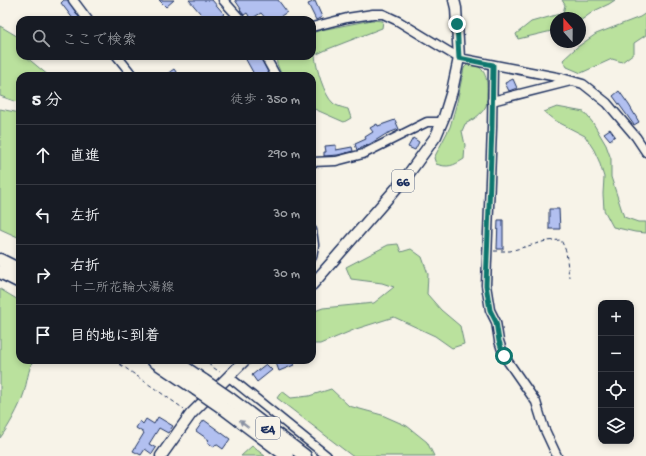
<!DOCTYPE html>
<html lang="ja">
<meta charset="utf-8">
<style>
:root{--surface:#171b24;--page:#20242c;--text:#f1f3f6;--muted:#9ea1a6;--line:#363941}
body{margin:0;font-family:"Gochi Hand","Klee One",sans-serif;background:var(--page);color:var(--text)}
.controls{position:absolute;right:12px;bottom:12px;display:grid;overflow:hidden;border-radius:8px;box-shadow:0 2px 6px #0003}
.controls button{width:36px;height:36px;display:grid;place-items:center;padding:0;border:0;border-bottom:1px solid var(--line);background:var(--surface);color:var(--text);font:20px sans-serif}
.compass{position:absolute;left:550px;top:12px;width:36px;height:36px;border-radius:50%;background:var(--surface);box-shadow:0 2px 6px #0003;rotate:339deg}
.stop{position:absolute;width:12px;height:12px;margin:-9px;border:3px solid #0f766e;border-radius:50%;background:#fff}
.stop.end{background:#0f766e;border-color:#fff;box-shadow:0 1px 4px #0008}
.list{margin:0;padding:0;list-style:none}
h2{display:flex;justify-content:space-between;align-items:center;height:52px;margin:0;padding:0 16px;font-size:17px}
h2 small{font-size:13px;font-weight:400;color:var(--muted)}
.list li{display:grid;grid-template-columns:26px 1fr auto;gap:12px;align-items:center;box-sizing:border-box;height:60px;padding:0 16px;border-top:1px solid var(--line)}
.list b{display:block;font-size:15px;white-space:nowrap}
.list p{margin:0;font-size:13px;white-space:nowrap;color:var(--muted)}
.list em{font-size:13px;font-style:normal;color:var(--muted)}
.icon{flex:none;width:22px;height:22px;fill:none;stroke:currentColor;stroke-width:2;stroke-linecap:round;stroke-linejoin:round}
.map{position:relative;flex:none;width:646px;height:456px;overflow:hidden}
.search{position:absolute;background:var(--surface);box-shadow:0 2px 6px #0003;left:16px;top:16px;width:300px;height:44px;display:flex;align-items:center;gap:10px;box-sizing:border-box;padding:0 14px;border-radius:12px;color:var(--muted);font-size:15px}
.panel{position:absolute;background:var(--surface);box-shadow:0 2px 6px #0003;left:16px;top:72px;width:300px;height:292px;border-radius:12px}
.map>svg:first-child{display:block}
</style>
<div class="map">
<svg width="646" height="456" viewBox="0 0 646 456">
<rect width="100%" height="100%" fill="#f7f3e8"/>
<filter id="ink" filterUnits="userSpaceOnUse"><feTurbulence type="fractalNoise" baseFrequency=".025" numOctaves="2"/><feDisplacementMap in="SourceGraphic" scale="8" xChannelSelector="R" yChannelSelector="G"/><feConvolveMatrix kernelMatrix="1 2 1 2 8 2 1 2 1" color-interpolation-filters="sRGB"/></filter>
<g filter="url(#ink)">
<g fill="#bae19d" stroke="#6a887e">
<polygon points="562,0 615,0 609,4 594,11 580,21 580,18 556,18 556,30 518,39 516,34 531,22 563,13 565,5"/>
<polygon points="646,13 646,35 634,43 634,53 622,62 612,59 581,73 567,67 563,60 576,48 596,34 640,17"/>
<path d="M372 20 383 21 382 28 328 49 315 55C316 68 324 95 333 103 336 106 344 108 348 109L351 118 344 122 312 108V76H282L277 64 276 56H312V33L321 30Z"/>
<polygon points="0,26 20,38 20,56 25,56 49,76 20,76 20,103 0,96"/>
<path d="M468 64C485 64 488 79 487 93 487 97 487 102 486 106 482 114 473 120 465 124L462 131 465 145 464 159C453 166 448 168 436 164L434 158 450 127 457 102 464 68Z"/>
<polygon points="557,107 584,112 593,123 606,145 611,159 611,177 624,217 638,222 646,222 646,233 635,232 613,227 604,210 603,194 604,177 599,161 594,150 585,136 554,120 544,112"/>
<polygon points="0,109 20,113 20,238 0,229"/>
<polygon points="398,244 401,252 411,249 422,257 428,274 427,294 441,310 460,326 464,344 452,348 435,336 394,317 356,329 320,344 312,344 312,312 323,308 374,303 394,287 382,283 351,279 346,267 388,245"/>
<path d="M0 289 20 301V360H33C28 371 27 382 24 393 20 406 8 428 0 438Z"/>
<polygon points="331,389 349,406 382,415 407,426 427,442 434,456 352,456 277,398 282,391 291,398 309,396"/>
<polygon points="252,446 265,456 241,456"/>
</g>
<g fill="#b2c0f0" stroke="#1b2f5e">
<polygon points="64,0 68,0 80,19 74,20 61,3"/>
<polygon points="159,0 174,0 166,7"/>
<polygon points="189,0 212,0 224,14 217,20 206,20"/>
<polygon points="235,0 278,0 287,12 275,20 267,20 261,13 251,19 247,13 244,15 240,10 241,9"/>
<polygon points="315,1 322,17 316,20 308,4"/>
<polygon points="244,56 260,56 270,76 255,76"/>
<polygon points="174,69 179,76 164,76"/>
<polygon points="513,79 517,88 509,91 505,83"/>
<polygon points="619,91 629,105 639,122 634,125 613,96"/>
<polygon points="395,120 399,129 386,134 370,144 357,150 355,144 366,139 365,137 373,132 370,128 377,124 378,126"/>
<polygon points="610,129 615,136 610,140 604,133"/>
<polygon points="413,138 419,142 415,150 408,147"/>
<polygon points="336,145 336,150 352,147 353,151 338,155 324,156 324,152 326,152 325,146"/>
<polygon points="549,209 559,209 560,229 549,229"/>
<polygon points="498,220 503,220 503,249 497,249"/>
<polygon points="275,360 292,360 294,365 279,371"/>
<polygon points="266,364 272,370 257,382 252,375"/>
<polygon points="158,417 173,426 168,433 159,428 149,444 156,448 152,454 145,449 141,455 133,451 144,433 136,428 140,421 143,424 146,419 154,424"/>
<polygon points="204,420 230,439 223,449 216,444 214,447 207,442 209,440 196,431"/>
</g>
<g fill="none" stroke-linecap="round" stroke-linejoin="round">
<g stroke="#1b2f5e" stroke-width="11">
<g id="minor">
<polyline points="73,0 88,20"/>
<polyline points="223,0 241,20"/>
<polyline points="312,27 347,18 373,14 383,14 398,21 459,58 562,78 583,84 607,103 636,137 646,152"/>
<polyline points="117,56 133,76"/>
<polyline points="265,56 276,76"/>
<polyline points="493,65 492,128 486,285 490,310 496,322 499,341 504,356 536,402 544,428 557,456"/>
<polyline points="492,101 571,81"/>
<polyline points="312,162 336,161 363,154 427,122 442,122"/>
<polyline points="312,230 314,245 312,257"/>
<polyline points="229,377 327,456"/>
</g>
</g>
<g stroke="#1b2f5e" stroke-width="13">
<g id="major">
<polyline points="312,285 407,176 436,136 444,117 452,91 459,58 456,8 454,0"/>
<polyline points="161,456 191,414 245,360"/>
</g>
</g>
<g stroke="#1b2f5e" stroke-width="15">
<g id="highway">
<polyline points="0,260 20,270"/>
<polyline points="0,272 20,282"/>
<polyline points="153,360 196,389"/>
<polyline points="173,360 204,381"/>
<polyline points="230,399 305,456"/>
<polyline points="222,407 287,456"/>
</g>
</g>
<g stroke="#1b2f5e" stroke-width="1" stroke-dasharray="4 3" stroke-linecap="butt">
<polyline points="494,251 510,251 546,241 561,240 566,251 569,277"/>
<polyline points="114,360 184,409"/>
<polyline points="202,360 220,372"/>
</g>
<use href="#minor" stroke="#f7f3e8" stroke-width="8"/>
<use href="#major" stroke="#f7f3e8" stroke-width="10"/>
<use href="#highway" stroke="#f7f3e8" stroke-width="12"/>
<g stroke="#1b2f5e" stroke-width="15" stroke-linecap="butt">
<g id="highway-bridge">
<polyline points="204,381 230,399"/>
<polyline points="196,389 222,407"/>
</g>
</g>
<use href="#highway-bridge" stroke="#f7f3e8" stroke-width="12"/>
</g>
<defs><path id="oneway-solid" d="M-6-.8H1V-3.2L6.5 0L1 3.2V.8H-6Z"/></defs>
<use fill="#8991a3" href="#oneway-solid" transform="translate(244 424) rotate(-143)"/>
</g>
<g fill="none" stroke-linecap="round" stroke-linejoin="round" filter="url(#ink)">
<polyline stroke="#0f766e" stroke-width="5" points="457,24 459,58 493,65 492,128 486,285 490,310 496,322 499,341 504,356"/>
</g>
<g text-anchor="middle" stroke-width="3" stroke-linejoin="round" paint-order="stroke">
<g fill="#f7f3e8" stroke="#5d6a87" stroke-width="1">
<rect x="392" y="170" width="22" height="22" rx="3"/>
<rect x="256" y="417" width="24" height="22" rx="3"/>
</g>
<g font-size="13" font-weight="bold" fill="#1b2f5e">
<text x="403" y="186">66</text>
<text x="268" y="433">E4</text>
</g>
</g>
</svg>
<div class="controls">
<button>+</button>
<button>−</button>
<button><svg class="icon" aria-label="locate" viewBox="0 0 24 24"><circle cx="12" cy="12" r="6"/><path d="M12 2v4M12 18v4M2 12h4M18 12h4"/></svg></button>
<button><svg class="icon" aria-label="layers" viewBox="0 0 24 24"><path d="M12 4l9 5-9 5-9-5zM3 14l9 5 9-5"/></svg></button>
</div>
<svg class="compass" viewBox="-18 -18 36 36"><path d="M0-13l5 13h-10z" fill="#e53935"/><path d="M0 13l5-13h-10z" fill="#9ea1a6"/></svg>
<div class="stop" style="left:504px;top:356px"></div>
<div class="stop end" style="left:457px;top:24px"></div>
<div class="search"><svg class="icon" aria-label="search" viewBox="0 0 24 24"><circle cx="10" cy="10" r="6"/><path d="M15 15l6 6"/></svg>ここで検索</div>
<section class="panel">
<h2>5 分<small>徒歩 · 350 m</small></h2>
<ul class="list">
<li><svg class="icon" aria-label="ahead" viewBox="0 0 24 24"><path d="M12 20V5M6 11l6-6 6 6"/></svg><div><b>直進</b></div><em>290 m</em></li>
<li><svg class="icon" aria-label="left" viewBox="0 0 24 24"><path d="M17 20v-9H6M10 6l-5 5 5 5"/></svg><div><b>左折</b></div><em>30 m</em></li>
<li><svg class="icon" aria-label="right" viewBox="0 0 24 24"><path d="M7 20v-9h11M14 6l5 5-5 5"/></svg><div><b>右折</b><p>十二所花輪大湯線</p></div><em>30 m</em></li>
<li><svg class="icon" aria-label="arrive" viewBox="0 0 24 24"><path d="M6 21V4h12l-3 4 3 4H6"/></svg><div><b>目的地に到着</b></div></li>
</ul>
</section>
</div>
